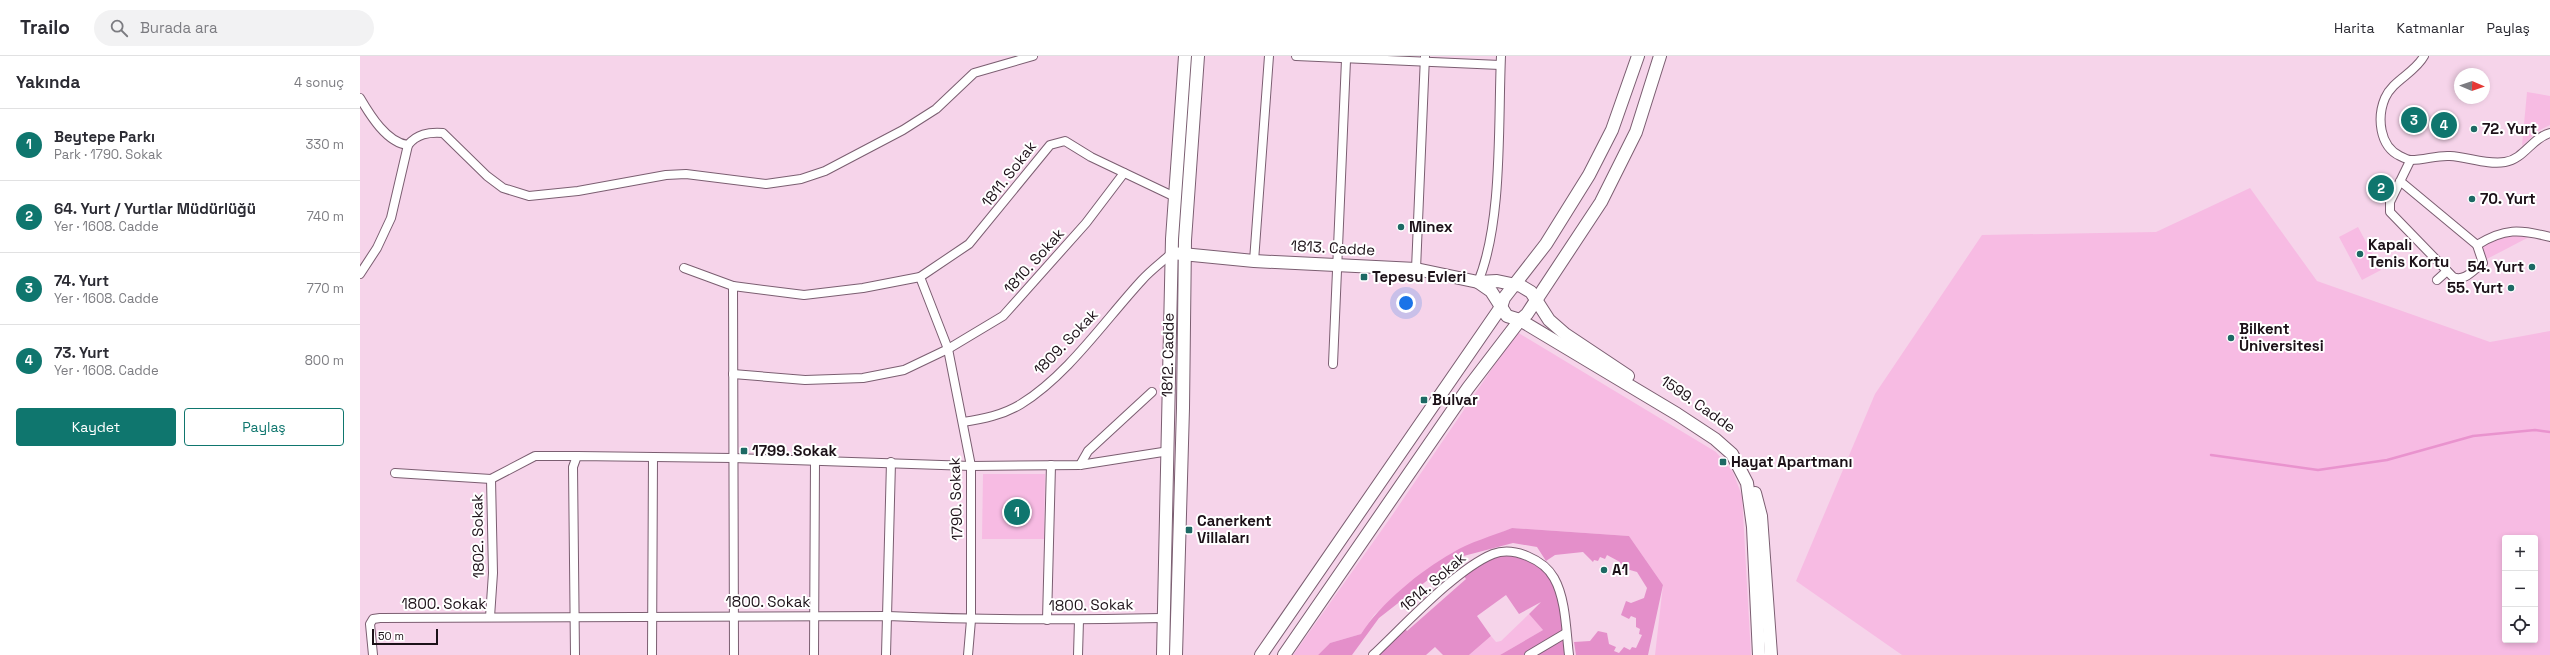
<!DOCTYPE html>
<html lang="tr">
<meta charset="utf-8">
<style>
:root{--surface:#fff;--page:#f2f2f3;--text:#2b2b33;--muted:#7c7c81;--line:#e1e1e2;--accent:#0f766e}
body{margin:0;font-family:"Space Grotesk",sans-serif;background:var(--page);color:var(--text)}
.controls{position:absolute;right:12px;bottom:12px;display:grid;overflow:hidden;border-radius:4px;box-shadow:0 2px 6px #0003}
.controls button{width:36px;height:36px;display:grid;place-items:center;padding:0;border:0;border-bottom:1px solid var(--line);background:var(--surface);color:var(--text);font:20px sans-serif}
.compass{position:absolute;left:2094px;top:12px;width:36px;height:36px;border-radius:50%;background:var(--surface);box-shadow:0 2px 6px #0003;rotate:92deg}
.scale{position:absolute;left:12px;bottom:10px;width:66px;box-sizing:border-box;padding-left:4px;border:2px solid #1c1118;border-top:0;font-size:11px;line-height:14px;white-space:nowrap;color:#1c1118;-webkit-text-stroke:3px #fff;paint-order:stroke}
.you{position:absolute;left:1046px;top:247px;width:14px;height:14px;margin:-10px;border:3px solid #fff;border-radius:50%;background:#1a73e8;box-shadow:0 0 0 6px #1a73e833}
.badge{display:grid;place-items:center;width:26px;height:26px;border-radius:50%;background:var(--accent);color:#fff;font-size:13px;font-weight:700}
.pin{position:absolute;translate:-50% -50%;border:2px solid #fff;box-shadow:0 1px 4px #0006}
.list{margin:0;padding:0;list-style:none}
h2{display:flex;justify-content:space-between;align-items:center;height:52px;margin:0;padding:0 16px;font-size:17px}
h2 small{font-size:13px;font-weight:400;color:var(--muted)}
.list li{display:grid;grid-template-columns:26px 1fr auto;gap:12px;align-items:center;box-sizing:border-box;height:72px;padding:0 16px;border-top:1px solid var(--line)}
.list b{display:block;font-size:15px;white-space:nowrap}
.list p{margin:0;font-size:13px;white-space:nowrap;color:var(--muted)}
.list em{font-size:13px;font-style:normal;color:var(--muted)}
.actions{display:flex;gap:8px;padding:12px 16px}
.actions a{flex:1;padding:9px 0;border:1px solid var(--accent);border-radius:4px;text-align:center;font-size:14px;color:var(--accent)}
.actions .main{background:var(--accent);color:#fff}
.icon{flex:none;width:22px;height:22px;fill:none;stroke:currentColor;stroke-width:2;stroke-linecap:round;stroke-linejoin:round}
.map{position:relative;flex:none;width:2190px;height:599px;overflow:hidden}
header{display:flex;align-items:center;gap:24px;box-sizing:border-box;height:56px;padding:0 20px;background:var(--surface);border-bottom:1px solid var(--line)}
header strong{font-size:19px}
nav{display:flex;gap:22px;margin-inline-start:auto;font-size:14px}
.search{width:280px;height:36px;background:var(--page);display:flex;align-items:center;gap:10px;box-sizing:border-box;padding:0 14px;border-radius:22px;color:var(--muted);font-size:15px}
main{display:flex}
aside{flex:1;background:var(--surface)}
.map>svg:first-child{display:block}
</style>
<header>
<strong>Trailo</strong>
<div class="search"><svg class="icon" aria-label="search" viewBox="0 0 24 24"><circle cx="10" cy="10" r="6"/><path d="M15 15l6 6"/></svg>Burada ara</div>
<nav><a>Harita</a><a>Katmanlar</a><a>Paylaş</a></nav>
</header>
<main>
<aside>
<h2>Yakında<small>4 sonuç</small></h2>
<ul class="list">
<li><span class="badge">1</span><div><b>Beytepe Parkı</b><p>Park · 1790. Sokak</p></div><em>330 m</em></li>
<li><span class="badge">2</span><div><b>64. Yurt / Yurtlar Müdürlüğü</b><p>Yer · 1608. Cadde</p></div><em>740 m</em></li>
<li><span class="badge">3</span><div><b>74. Yurt</b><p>Yer · 1608. Cadde</p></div><em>770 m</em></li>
<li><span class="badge">4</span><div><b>73. Yurt</b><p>Yer · 1608. Cadde</p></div><em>800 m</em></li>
</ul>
<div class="actions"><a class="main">Kaydet</a><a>Paylaş</a></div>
</aside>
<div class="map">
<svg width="2190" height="599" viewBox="0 0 2190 599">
<rect width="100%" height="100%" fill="#f6d4ea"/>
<g fill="#f7bbe3" fill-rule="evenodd">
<polygon points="2167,36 2190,40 2190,69 2178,75 2162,90"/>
<path d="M1890 132 1957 225 2130 286 2190 275V599H1542L1436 525 1515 338 1622 179 1796 176ZM2145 482H2175V584H2145Z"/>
<polygon points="1998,171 2021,214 2002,224 1979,181"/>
<polygon points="2151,178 2171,180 2125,204 2121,191 2133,183"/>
<polygon points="1157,276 1356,396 1373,416 1382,440 1391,599 1295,599 1303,529 1269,480 1152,472 1092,497 1041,534 1014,559 1001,578 970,587 958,599 933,599 1031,461"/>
<polygon points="623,418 685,418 684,483 622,483"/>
<polygon points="1169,558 1183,574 1140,599 1109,599 1131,580 1136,586 1141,585"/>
</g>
<g fill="#e48fca">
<path d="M1152 472 1269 480 1303 529 1288 599H1216L1214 586 1230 585 1238 575 1247 577 1249 588 1256 591 1254 595 1259 597 1264 591 1270 594 1272 591 1276 592 1282 579 1279 578 1280 573 1276 571V562L1271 560 1269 563 1261 559 1266 545 1271 547 1284 542 1287 532 1277 516 1270 514 1260 518 1258 517 1261 511 1258 510 1260 506 1247 499 1245 503 1240 501 1238 505 1234 504 1233 506 1223 496 1195 499 1186 505 1177 491 1153 487 1096 502 1019 562 992 599H958L970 587 1001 578C1021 547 1060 515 1092 497 1110 486 1132 480 1152 472Z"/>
<polygon points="1135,497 1178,505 1194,522 1209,599 1140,599 1183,574 1169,558 1181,546 1159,558 1146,539 1117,560 1131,580 1109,599 1083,599 1075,591 1066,599 1013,599 1043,571 1047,575 1106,523 1102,517"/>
</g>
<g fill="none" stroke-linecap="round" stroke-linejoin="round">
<polyline stroke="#e993ce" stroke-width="2.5" points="1851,399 1958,414 2027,404 2113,380 2175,374 2190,376"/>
<g stroke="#7b5e71" stroke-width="10">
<g id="street">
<polyline points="936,0 1140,9"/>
<path d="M2064 0C2055 17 2033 24 2025 42 2017 61 2019 90 2040 100 2044 102 2048 104 2051 104 2065 104 2077 99 2090 100 2108 101 2127 109 2145 106 2164 103 2172 82 2190 77"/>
<path d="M0 42C10 59 27 87 48 89"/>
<path d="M2040 125 2117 189 2123 207C2113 214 2105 226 2093 221L2030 156V146L2050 105"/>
<path d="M2117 189C2144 172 2160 173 2190 181"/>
<polyline points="894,205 909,0"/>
<polyline points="324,212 373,230"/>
<polyline points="1056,213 1065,0"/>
<path d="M0 218 17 192 31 162 48 89C57 78 68 76 83 77L127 120 143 132 169 140 218 135 306 119 326 118 406 128 441 123 465 115 543 74 576 53 614 17 673 0"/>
<polyline points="560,221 588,293 611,410 611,564 608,599"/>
<polyline points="2077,224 2087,215"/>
<path d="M1118 226C1143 166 1138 66 1141 0"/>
<polyline points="973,308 986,4"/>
<polyline points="373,318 445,324 503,322 544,314 588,293 643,260 726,167 764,117"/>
<path d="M603 366C623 363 643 359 661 348 708 319 745 264 782 224 791 214 802 206 812 197"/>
<polyline points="720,409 728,395 792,336"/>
<polyline points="35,417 131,423 175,400 217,400"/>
<polyline points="130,561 133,517 131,423"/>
<polyline points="687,564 691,409"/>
<path d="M13 599 10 568 13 563 20 562 528 560C620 564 711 564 802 562"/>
<polyline points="215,599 213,411 217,400 372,402 611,410 720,409 809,395"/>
<polyline points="292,599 293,401"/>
<polyline points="374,599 373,230 444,239 503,232 560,221 609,188 690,89 705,85 731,101 815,141"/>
<polyline points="454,599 455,405"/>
<polyline points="526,599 531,406"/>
<polyline points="718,599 719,564"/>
<path d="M1013 599C1044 570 1096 513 1133 498 1154 490 1184 504 1194 522 1206 543 1206 575 1209 599"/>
<polyline points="1169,599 1206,577"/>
</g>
</g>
<g stroke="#7b5e71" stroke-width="14">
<g id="secondary">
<polyline points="812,197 894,205 1056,213 1118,226 1137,225 1161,230 1171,236 1189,264 1205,278 1268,320"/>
<polyline points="1118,226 1131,235 1147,260 1160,264 1167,258 1241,146 1276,76 1300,0"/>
<polyline points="1395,437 1401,460 1411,599"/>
<polyline points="803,599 812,183 825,0"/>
<polyline points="816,599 823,352 825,184 838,0"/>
<polyline points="901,599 1141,251 1144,242 1186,188 1229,119 1252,74 1278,0"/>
<polyline points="924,599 1108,332 1160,264 1317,358 1355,383 1372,398 1387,427 1393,471 1399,599"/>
</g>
</g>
<use href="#street" stroke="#fff" stroke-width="8"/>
<use href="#secondary" stroke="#fff" stroke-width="12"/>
</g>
<g fill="#1d6964" stroke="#fff" stroke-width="1.5">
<circle cx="2114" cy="73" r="4"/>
<circle cx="2112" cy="143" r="4"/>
<circle cx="1041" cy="171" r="4"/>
<circle cx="2000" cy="198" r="4"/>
<circle cx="2172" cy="211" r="4"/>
<rect x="1000" y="217" width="8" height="8" rx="2"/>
<circle cx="2151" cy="232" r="4"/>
<circle cx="1871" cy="282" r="4"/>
<rect x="1060" y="340" width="8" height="8" rx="2"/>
<rect x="380" y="391" width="8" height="8" rx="2"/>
<rect x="1359" y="402" width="8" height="8" rx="2"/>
<rect x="825" y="470" width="8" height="8" rx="2"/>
<circle cx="1244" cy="514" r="4"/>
</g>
<g text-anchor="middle" stroke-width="4" stroke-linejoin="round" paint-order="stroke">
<g font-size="15" font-weight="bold" fill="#1c1118" stroke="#fff" text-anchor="start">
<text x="2122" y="78">72. Yurt</text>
<text x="2120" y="148">70. Yurt</text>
<text x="1049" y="176">Minex</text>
<text x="2008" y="194">Kapalı<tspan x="2008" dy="17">Tenis Kortu</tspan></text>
<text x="2164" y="216" text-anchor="end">54. Yurt</text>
<text x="1012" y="226">Tepesu Evleri</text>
<text x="2143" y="237" text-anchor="end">55. Yurt</text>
<text x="1879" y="278">Bilkent<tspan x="1879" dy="17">Üniversitesi</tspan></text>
<text x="1072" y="349">Bulvar</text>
<text x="392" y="400">1799. Sokak</text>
<text x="1371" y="411">Hayat Apartmanı</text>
<text x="837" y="470">Canerkent<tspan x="837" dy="17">Villaları</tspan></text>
<text x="1252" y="519">A1</text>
</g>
<g font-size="15" fill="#1c1118" stroke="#fff">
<text transform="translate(649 118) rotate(-52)" y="5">1811. Sokak</text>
<text transform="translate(973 192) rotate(3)" y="5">1813. Cadde</text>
<text transform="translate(674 205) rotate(-48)" y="5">1810. Sokak</text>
<text transform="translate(706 286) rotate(-46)" y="5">1809. Sokak</text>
<text transform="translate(808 299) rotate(-89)" y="5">1812. Cadde</text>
<text transform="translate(1338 348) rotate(35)" y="5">1599. Cadde</text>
<text transform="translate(596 443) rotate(-92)" y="5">1790. Sokak</text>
<text transform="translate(118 480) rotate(-91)" y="5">1802. Sokak</text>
<text transform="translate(1073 526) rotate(-41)" y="5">1614. Sokak</text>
<text x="408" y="551">1800. Sokak</text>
<text x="84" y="553">1800. Sokak</text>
<text transform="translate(731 549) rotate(-1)" y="5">1800. Sokak</text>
</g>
</g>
</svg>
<div class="controls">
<button>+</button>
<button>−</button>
<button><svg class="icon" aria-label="locate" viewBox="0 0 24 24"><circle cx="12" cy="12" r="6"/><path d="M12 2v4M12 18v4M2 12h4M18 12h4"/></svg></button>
</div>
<svg class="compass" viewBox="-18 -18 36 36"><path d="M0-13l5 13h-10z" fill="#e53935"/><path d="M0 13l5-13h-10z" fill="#7c7c81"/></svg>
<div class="scale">50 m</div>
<div class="you"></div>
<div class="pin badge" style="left:657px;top:456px">1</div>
<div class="pin badge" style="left:2021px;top:132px">2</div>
<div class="pin badge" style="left:2054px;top:64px">3</div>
<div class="pin badge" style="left:2084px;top:69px">4</div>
</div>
</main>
